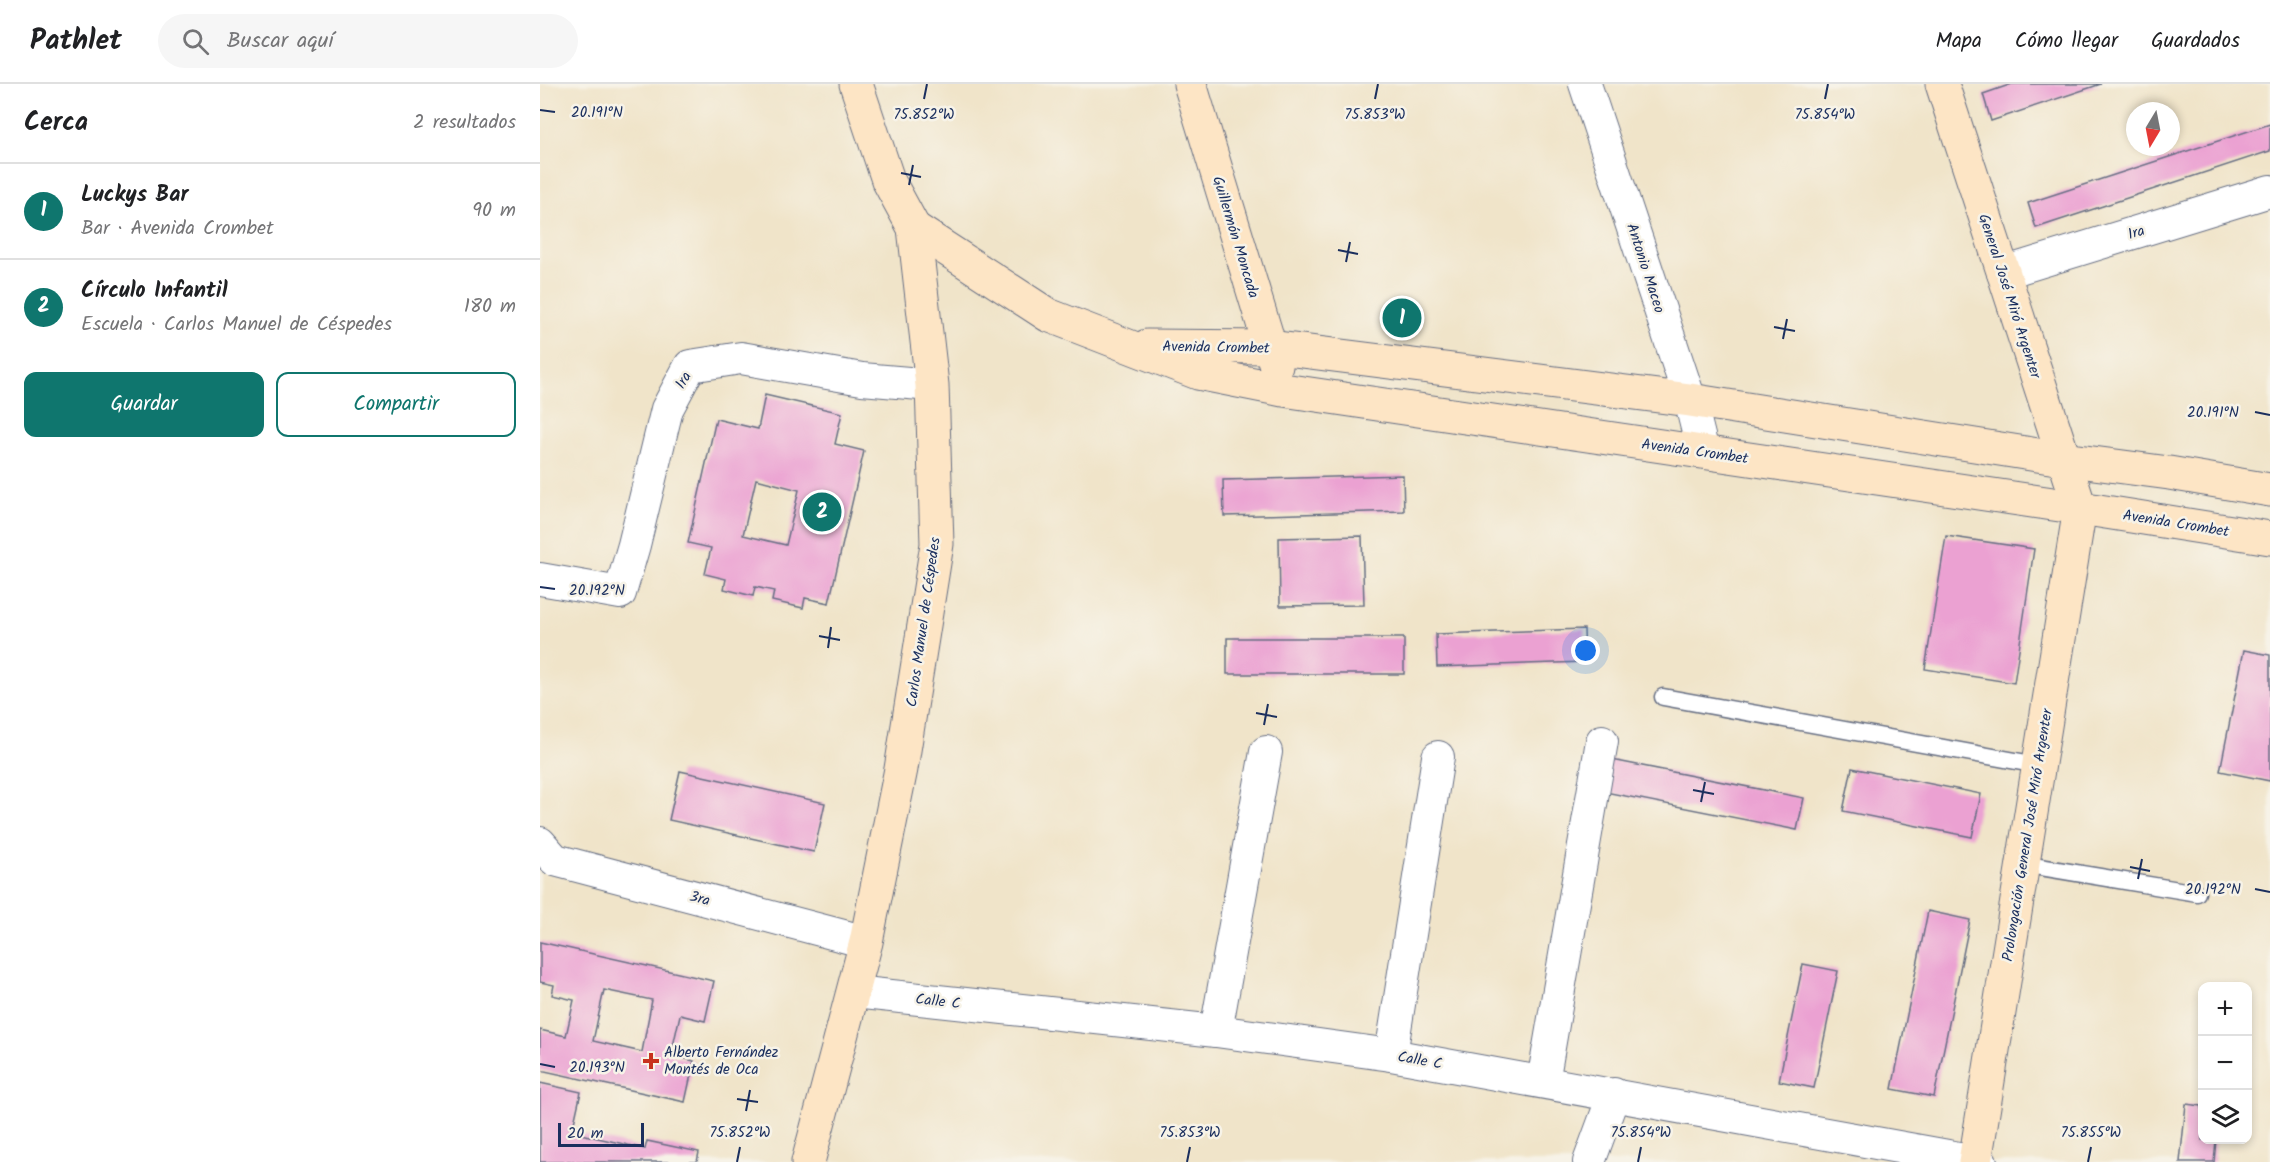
<!DOCTYPE html>
<html lang="es">
<meta charset="utf-8">
<style>
:root{--surface:#fff;--page:#f6f6f6;--text:#202124;--muted:#757577;--line:#e0e0e0;--accent:#0f766e}
body{margin:0;font-family:Kalam,sans-serif;background:var(--page);color:var(--text)}
.controls{position:absolute;right:18px;bottom:18px;display:grid;overflow:hidden;border-radius:12px;box-shadow:0 3px 9px #0003}
.controls button{width:54px;height:54px;display:grid;place-items:center;padding:0;border:0;border-bottom:2px solid var(--line);background:var(--surface);color:var(--text);font:30px sans-serif}
.compass{position:absolute;left:1586px;top:18px;width:54px;height:54px;border-radius:50%;background:var(--surface);box-shadow:0 3px 9px #0003;rotate:190deg}
.scale{position:absolute;left:18px;bottom:15px;width:86px;box-sizing:border-box;padding-left:6px;border:3px solid #1b2f5e;border-top:0;font-size:16px;line-height:21px;white-space:nowrap;color:#1b2f5e;-webkit-text-stroke:4px #f7f3e8;paint-order:stroke}
.you{position:absolute;left:1046px;top:567px;width:21px;height:21px;margin:-15px;border:4px solid #fff;border-radius:50%;background:#1a73e8;box-shadow:0 0 0 9px #1a73e833}
.badge{display:grid;place-items:center;width:39px;height:39px;border-radius:50%;background:var(--accent);color:#fff;font-size:20px;font-weight:700}
.pin{position:absolute;translate:-50% -50%;border:3px solid #fff;box-shadow:0 2px 6px #0006}
.list{margin:0;padding:0;list-style:none}
h2{display:flex;justify-content:space-between;align-items:center;height:78px;margin:0;padding:0 24px;font-size:26px}
h2 small{font-size:20px;font-weight:400;color:var(--muted)}
.list li{display:grid;grid-template-columns:39px 1fr auto;gap:18px;align-items:center;box-sizing:border-box;height:96px;padding:0 24px;border-top:2px solid var(--line)}
.list b{display:block;font-size:22px;white-space:nowrap}
.list p{margin:0;font-size:20px;white-space:nowrap;color:var(--muted)}
.list em{font-size:20px;font-style:normal;color:var(--muted)}
.actions{display:flex;gap:12px;padding:18px 24px}
.actions a{flex:1;padding:14px 0;border:2px solid var(--accent);border-radius:12px;text-align:center;font-size:21px;color:var(--accent)}
.actions .main{background:var(--accent);color:#fff}
.icon{flex:none;width:33px;height:33px;fill:none;stroke:currentColor;stroke-width:2;stroke-linecap:round;stroke-linejoin:round}
.map{position:relative;flex:none;width:1730px;height:1078px;overflow:hidden}
header{display:flex;align-items:center;gap:36px;box-sizing:border-box;height:84px;padding:0 30px;background:var(--surface);border-bottom:2px solid var(--line)}
header strong{font-size:28px}
nav{display:flex;gap:33px;margin-inline-start:auto;font-size:21px}
.search{width:420px;height:54px;background:var(--page);display:flex;align-items:center;gap:15px;box-sizing:border-box;padding:0 21px;border-radius:33px;color:var(--muted);font-size:22px}
main{display:flex}
aside{flex:1;background:var(--surface)}
.map>svg:first-child{display:block}
</style>
<header>
<strong>Pathlet</strong>
<div class="search"><svg class="icon" aria-label="search" viewBox="0 0 24 24"><circle cx="10" cy="10" r="6"/><path d="M15 15l6 6"/></svg>Buscar aquí</div>
<nav><a>Mapa</a><a>Cómo llegar</a><a>Guardados</a></nav>
</header>
<main>
<aside>
<h2>Cerca<small>2 resultados</small></h2>
<ul class="list">
<li><span class="badge">1</span><div><b>Luckys Bar</b><p>Bar · Avenida Crombet</p></div><em>90 m</em></li>
<li><span class="badge">2</span><div><b>Círculo Infantil</b><p>Escuela · Carlos Manuel de Céspedes</p></div><em>180 m</em></li>
</ul>
<div class="actions"><a class="main">Guardar</a><a>Compartir</a></div>
</aside>
<div class="map">
<svg width="1730" height="1078" viewBox="0 0 1730 1078">
<rect width="100%" height="100%" fill="#f7f3e8"/>
<filter id="ink" filterUnits="userSpaceOnUse"><feTurbulence type="fractalNoise" baseFrequency=".0167" numOctaves="2"/><feDisplacementMap in="SourceGraphic" scale="12" xChannelSelector="R" yChannelSelector="G"/><feConvolveMatrix kernelMatrix="1 2 1 2 8 2 1 2 1" color-interpolation-filters="sRGB"/></filter>
<filter id="wash" filterUnits="userSpaceOnUse"><feTurbulence type="fractalNoise" baseFrequency=".008" numOctaves="4" result="noise"/><feDisplacementMap in="SourceGraphic" scale="24" xChannelSelector="R" yChannelSelector="G"/><feGaussianBlur stdDeviation="1.35" result="paint"/><feColorMatrix in="noise" values="0 0 0 0 0 0 0 0 0 0 0 0 0 0 0 0 0 1.4 0 .05"/><feComposite in="paint" operator="in"/></filter>
<g filter="url(#wash)">
<rect width="100%" height="100%" fill="#f0e4c9"/>
<g id="blocks">
<g fill="#eba1d2" fill-rule="evenodd">
<polygon points="1472,0 1561,0 1451,37 1443,10"/>
<polygon points="1730,40 1730,67 1496,144 1488,119"/>
<path d="M225 311 302 329 295 360 324 367 289 519 265 514 263 524 232 517 234 507 215 503 213 512 184 505 186 495 165 490 171 464 148 459 176 335 218 345ZM216 395 259 406 246 461 203 451Z"/>
<polygon points="863,391 864,427 684,432 683,396"/>
<polygon points="822,452 824,521 740,522 739,454"/>
<polygon points="1406,452 1494,465 1474,599 1385,585"/>
<polygon points="1044,545 1045,578 897,583 896,550"/>
<rect x="687" y="554" width="177" height="36"/>
<polygon points="1704,566 1730,571 1730,697 1680,687"/>
<polygon points="1067,675 1264,714 1257,746 1060,707"/>
<polygon points="1312,684 1441,710 1432,753 1303,727"/>
<polygon points="140,687 285,719 274,768 129,736"/>
<polygon points="1388,827 1430,836 1394,1013 1352,1005"/>
<path d="M0 858 174 897 165 937 140 931 131 971 154 977 145 1018 0 986V946L26 952 34 916 12 911 14 901 0 898ZM64 906 112 916 102 968 53 957Z"/>
<polygon points="1263,880 1298,887 1274,1004 1239,997"/>
<polygon points="0,999 41,1008 32,1048 105,1065 107,1057 159,1068 157,1078 0,1078"/>
<polygon points="1646,1020 1662,1022 1662,1056 1676,1056 1674,1078 1640,1078"/>
</g>
</g>
</g>
<g filter="url(#ink)">
<use href="#blocks" fill-opacity="0" stroke="#666e83" stroke-width="1.5"/>
<g fill="none" stroke-linecap="round" stroke-linejoin="round">
<g stroke="#666e83" stroke-width="19">
<g id="lane">
<polyline points="1123,613 1498,681"/>
<polyline points="1482,780 1657,809"/>
</g>
</g>
<g stroke="#666e83" stroke-width="34">
<g id="street">
<polyline points="1045,0 1150,316 1163,368"/>
<polyline points="1463,189 1730,107"/>
<polyline points="0,495 80,509 94,461 127,325 150,282 201,274 322,295 392,301"/>
<polyline points="0,759 15,776 326,858"/>
<polyline points="314,908 676,947 851,971 1441,1078"/>
<polyline points="676,947 726,668"/>
<polyline points="851,971 898,673"/>
<polyline points="1003,998 1062,657"/>
<polyline points="1049,1078 1074,1010"/>
</g>
</g>
<g stroke="#666e83" stroke-width="35">
<g id="secondary">
<polyline points="650,0 736,282"/>
<polyline points="1402,0 1540,424 1435,1078"/>
<polyline points="374,144 508,231 658,289 743,306 1540,424 1730,454"/>
<polyline points="607,262 730,263 1150,316 1523,375 1629,389 1730,406"/>
<polyline points="268,1078 326,858 361,685 397,460 392,301 374,144 348,96 316,0"/>
</g>
</g>
<use href="#lane" stroke="#fff" stroke-width="16"/>
<use href="#street" stroke="#fff" stroke-width="32"/>
<use href="#secondary" stroke="#fde5c5" stroke-width="33"/>
</g>
</g>
<path fill="none" stroke="#1b2f5e" stroke-width="2" d="M384 15 387 0M835 15 838 0M1285 15 1288 0M0 26 15 28M361 89 381 93M369 101 373 81M798 166 818 170M806 178 810 158M1234 243 1255 247M1243 255 1247 235M1715 328 1730 331M0 503 15 505M279 552 300 556M288 564 291 543M716 629 737 633M724 641 728 620M1153 706 1174 710M1161 718 1165 698M1590 783 1610 787M1598 795 1602 775M1715 805 1730 808M0 980 15 983M197 1015 218 1018M206 1027 210 1006M197 1078 200 1063M647 1078 650 1063M1098 1078 1101 1063M1548 1078 1551 1063"/>
<path fill="#c8321e" stroke="#f7f3e8" stroke-width="2" d="M108 968h6v6h6v6h-6v6h-6v-6h-6v-6h6z"/>
<g text-anchor="middle" stroke-width="5" stroke-linejoin="round" paint-order="stroke">
<g font-size="15" fill="#1b2f5e" stroke="#f7f3e8">
<text transform="translate(1596 148) rotate(-17)" y="5">1ra</text>
<text transform="translate(696 153) rotate(73)" y="5">Guillermón Moncada</text>
<text transform="translate(1106 184) rotate(72)" y="5">Antonio Maceo</text>
<text transform="translate(1470 212) rotate(72)" y="5">General José Miró Argenter</text>
<text transform="translate(676 263) rotate(1)" y="5">Avenida Crombet</text>
<text transform="translate(143 296) rotate(-59)" y="5">1ra</text>
<text transform="translate(1155 367) rotate(8)" y="5">Avenida Crombet</text>
<text transform="translate(1636 439) rotate(9)" y="5">Avenida Crombet</text>
<text transform="translate(383 538) rotate(-82)" y="5">Carlos Manuel de Céspedes</text>
<text transform="translate(1487 751) rotate(-81)" y="5">Prolongación General José Miró Argenter</text>
<text transform="translate(160 814) rotate(15)" y="5">3ra</text>
<text transform="translate(398 917) rotate(6)" y="5">Calle C</text>
<text transform="translate(880 976) rotate(10)" y="5">Calle C</text>
</g>
<g font-size="15" fill="#1b2f5e" stroke="#f7f3e8" text-anchor="start">
<text x="124" y="973">Alberto Fernández<tspan x="124" dy="17">Montés de Oca</tspan></text>
</g>
</g>
<g font-size="15" text-anchor="middle" fill="#1b2f5e" stroke="#f7f3e8" stroke-width="5" stroke-linejoin="round" paint-order="stroke">
<text x="57" y="33">20.191°N</text>
<text x="384" y="35">75.852°W</text>
<text x="835" y="35">75.853°W</text>
<text x="1285" y="35">75.854°W</text>
<text x="1673" y="333">20.191°N</text>
<text x="57" y="511">20.192°N</text>
<text x="1673" y="810">20.192°N</text>
<text x="57" y="988">20.193°N</text>
<text x="200" y="1053">75.852°W</text>
<text x="650" y="1053">75.853°W</text>
<text x="1101" y="1053">75.854°W</text>
<text x="1551" y="1053">75.855°W</text>
</g>
</svg>
<div class="controls">
<button>+</button>
<button>−</button>
<button><svg class="icon" aria-label="layers" viewBox="0 0 24 24"><path d="M12 4l9 5-9 5-9-5zM3 14l9 5 9-5"/></svg></button>
</div>
<svg class="compass" viewBox="-18 -18 36 36"><path d="M0-13l5 13h-10z" fill="#e53935"/><path d="M0 13l5-13h-10z" fill="#757577"/></svg>
<div class="scale">20 m</div>
<div class="you"></div>
<div class="pin badge" style="left:862px;top:234px">1</div>
<div class="pin badge" style="left:282px;top:428px">2</div>
</div>
</main>
